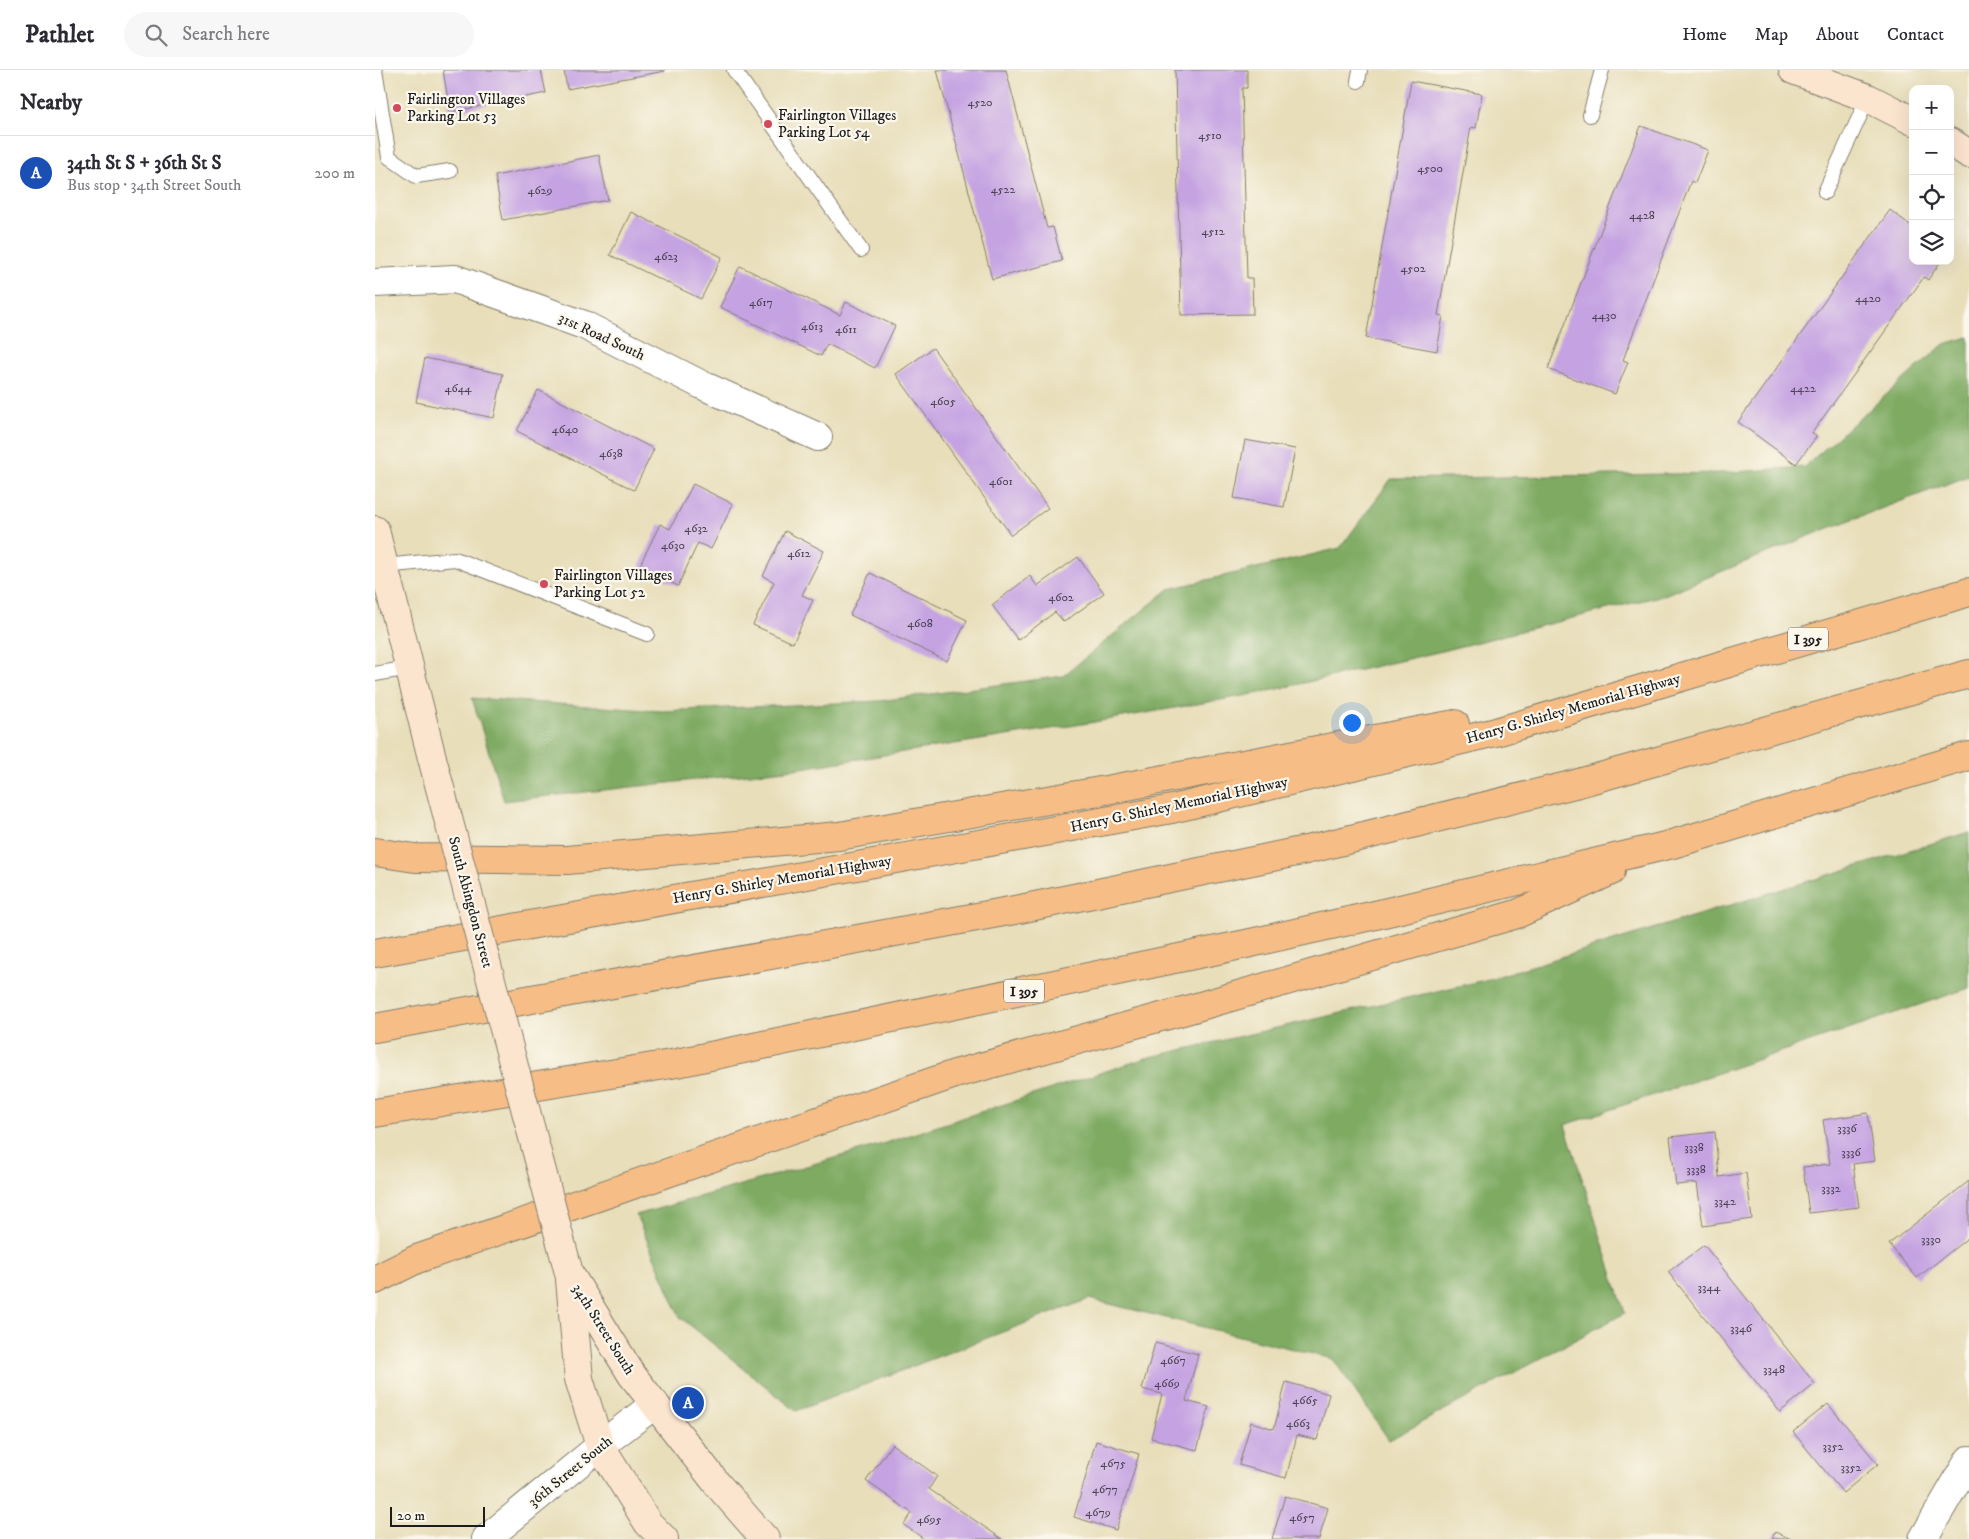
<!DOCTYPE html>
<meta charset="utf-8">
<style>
:root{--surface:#fff;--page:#f7f7f7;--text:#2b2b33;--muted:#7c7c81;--line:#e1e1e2;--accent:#111827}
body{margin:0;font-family:"IM FELL DW Pica",serif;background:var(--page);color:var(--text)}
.controls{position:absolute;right:15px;top:15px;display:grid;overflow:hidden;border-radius:10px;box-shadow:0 5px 20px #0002}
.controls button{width:45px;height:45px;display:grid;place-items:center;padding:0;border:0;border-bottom:1px solid var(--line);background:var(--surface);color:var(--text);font:25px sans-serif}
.scale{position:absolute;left:15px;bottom:12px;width:95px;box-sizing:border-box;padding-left:5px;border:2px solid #1c1c1c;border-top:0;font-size:14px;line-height:18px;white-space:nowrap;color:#1c1c1c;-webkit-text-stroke:4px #fbf7ec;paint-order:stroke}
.you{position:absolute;left:976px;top:652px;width:18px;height:18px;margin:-12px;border:4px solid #fff;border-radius:50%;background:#1a73e8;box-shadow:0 0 0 8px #1a73e833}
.badge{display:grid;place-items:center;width:32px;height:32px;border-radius:50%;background:var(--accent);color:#fff;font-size:16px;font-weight:700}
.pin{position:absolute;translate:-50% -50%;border:2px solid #fff;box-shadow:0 1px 5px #0006}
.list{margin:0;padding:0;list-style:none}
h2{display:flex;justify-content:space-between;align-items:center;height:65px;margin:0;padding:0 20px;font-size:21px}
h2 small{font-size:16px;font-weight:400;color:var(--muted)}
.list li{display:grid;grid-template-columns:32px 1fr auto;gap:15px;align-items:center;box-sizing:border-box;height:75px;padding:0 20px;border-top:1px solid var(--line)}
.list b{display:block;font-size:19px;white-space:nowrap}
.list p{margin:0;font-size:16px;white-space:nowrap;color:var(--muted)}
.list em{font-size:16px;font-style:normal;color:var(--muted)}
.icon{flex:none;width:28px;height:28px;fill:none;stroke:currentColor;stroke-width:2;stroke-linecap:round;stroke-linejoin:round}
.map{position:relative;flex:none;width:1594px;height:1469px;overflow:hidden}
header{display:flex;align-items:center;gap:30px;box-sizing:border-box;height:70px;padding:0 25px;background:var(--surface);border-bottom:1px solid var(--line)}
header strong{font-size:24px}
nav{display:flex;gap:28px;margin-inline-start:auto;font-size:18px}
.search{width:350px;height:45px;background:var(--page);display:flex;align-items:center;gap:12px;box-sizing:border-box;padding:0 18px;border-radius:28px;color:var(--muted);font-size:19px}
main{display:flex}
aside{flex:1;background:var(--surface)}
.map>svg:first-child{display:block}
</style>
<header>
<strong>Pathlet</strong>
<div class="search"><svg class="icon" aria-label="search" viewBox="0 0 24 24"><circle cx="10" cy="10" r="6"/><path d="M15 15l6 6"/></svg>Search here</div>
<nav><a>Home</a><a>Map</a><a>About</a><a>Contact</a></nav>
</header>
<main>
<aside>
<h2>Nearby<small></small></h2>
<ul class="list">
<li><span class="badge" style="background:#1a4fb4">A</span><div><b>34th St S + 36th St S</b><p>Bus stop · 34th Street South</p></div><em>200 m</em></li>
</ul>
</aside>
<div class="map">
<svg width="1594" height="1469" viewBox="0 0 1594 1469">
<rect width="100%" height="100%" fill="#fbf7ec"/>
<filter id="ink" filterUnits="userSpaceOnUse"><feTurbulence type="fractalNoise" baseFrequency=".02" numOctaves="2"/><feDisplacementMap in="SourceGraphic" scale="10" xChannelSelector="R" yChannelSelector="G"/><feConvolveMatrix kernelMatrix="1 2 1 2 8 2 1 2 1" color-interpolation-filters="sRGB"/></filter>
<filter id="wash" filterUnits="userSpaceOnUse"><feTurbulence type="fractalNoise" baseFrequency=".0096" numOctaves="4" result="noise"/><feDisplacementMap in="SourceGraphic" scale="20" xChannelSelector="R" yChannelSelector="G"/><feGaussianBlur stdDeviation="1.12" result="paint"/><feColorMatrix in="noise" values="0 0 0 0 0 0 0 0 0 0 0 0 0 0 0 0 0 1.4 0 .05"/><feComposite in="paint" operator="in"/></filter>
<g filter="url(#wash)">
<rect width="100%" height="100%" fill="#e8deba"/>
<g fill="#7eaa62" stroke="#4d633f">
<polygon points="1594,267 1594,406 1454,458 1289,525 1059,583 885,623 714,653 420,699 129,731 97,628 286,641 504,631 688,606 794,519 965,478 1016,409 1345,403 1429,397 1569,274"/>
<polygon points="1594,762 1594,918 1190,1055 1250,1243 1014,1370 958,1289 714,1229 421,1341 305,1247 261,1145 501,1076 771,988 1114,909"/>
</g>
<g id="blocks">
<g fill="#c5a3e2">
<polygon points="68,0 166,0 171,23 75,42"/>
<polygon points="189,0 290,0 290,1 192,19"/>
<polygon points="562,0 631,0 672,158 678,157 687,191 617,209"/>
<polygon points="800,0 872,0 872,18 867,18 872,208 877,208 878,244 806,245"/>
<polygon points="1036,11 1107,24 1101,58 1096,57 1063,245 1068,246 1062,281 991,268"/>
<polygon points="1266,56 1333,80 1320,113 1316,111 1248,290 1253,292 1240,324 1173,299"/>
<polygon points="224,85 233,130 128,150 120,106"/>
<polygon points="1515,140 1538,157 1538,191 1566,191 1553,210 1549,207 1437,363 1442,366 1421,394 1363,352"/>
<polygon points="256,142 347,187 326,229 235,185"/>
<polygon points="365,196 465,245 471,232 520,256 500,298 452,274 446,286 345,237"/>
<polygon points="558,278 673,438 636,465 521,304"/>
<polygon points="50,288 128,304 119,348 41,332"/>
<polygon points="163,320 279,379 259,420 142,361"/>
<polygon points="870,370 920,379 909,437 859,428"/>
<polygon points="318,414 358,434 336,479 323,473 303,516 264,497 285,454 295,459"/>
<polygon points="410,461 449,481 427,525 438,530 418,573 378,555 399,512 388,506"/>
<polygon points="703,487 729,523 689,552 680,542 643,570 617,535 655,506 662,516"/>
<polygon points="495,503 592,550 572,591 475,545"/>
<polygon points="1493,1043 1500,1091 1478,1094 1484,1137 1434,1143 1428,1097 1455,1094 1448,1050"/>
<polygon points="1340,1062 1344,1107 1371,1103 1377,1149 1328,1156 1322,1113 1301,1115 1295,1067"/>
<polygon points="1594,1111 1594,1167 1542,1208 1514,1174"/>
<polygon points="1329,1175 1440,1314 1405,1342 1293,1202"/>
<polygon points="780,1273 823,1284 811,1331 834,1337 822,1380 776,1368 787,1324 767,1319"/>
<polygon points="911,1312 954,1324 942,1370 922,1365 911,1408 864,1395 876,1352 899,1359"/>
<polygon points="1453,1334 1503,1394 1468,1423 1418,1362"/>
<polygon points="721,1371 764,1384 741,1460 699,1447"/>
<polygon points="517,1374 562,1406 554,1419 627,1469 549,1469 529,1455 537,1443 491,1411"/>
<polygon points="910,1426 953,1438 944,1469 897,1469"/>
<polygon points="1400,1462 1416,1469 1397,1469"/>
</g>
</g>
</g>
<g filter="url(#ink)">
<use href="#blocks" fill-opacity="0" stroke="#827d6b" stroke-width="1"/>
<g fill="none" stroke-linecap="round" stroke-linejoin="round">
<g stroke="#827d6b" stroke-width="16">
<g id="lane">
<polyline points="0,0 14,87 41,106 75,101"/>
<polyline points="359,0 486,180"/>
<polyline points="983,11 985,0"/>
<polyline points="1215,45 1227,0"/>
<polyline points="1450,122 1493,28"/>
<polyline points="9,496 80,489 272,564"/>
<polyline points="0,604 34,598"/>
</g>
</g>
<g stroke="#827d6b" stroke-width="30">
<g id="street">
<polyline points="0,213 80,209 209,255 327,315 443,367"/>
<polyline points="111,1469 225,1376 280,1334"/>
<polyline points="1548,1469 1594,1390"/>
</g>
</g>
<g stroke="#827d6b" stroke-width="30">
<g id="secondary">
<polyline points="1418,0 1493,28 1538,51"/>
<polyline points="1575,72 1594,84"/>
<polyline points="0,460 57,688"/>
<polyline points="194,1203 257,1305 343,1415 390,1469"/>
<polyline points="195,1210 204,1309 225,1376 273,1453 289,1469"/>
</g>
</g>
<g stroke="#827d6b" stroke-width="30">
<g id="highway">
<polyline points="0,782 40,788 192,790 464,766 731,720 1080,654"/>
<polyline points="0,883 797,739 1121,662 1594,522"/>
<polyline points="0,958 645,839 931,780 1200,714 1594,604"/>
<polyline points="0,1043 302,993 871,874 996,846 1294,775 1594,686"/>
<polyline points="0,1210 42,1189 580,1004 815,939 1142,844 1236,801"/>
</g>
</g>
<use href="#lane" stroke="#fff" stroke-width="14"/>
<use href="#street" stroke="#fff" stroke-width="28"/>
<use href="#secondary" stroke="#fbe5cf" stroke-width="28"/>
<use href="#highway" stroke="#f6be86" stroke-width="28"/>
<g stroke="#827d6b" stroke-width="30" stroke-linecap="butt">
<polyline id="secondary-bridge" points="57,688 194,1203"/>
</g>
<use href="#secondary-bridge" stroke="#fbe5cf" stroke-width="28"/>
</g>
</g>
<g fill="#d1495b" stroke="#fbf7ec" stroke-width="2">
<circle cx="22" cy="38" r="5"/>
<circle cx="393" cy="54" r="5"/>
<circle cx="169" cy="514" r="5"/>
</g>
<g text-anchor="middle" stroke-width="4.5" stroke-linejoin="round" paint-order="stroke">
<g font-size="12" fill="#463e4e">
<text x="605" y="36">4520</text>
<text x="835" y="69">4510</text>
<text x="1055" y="102">4500</text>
<text x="628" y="123">4522</text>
<text x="165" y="124">4629</text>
<text x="1267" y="149">4428</text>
<text x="838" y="165">4512</text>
<text x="291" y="190">4623</text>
<text x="1038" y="202">4502</text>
<text x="1493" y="232">4420</text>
<text x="386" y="236">4617</text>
<text x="1229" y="249">4430</text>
<text x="437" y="260">4613</text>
<text x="471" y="263">4611</text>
<text x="83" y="322">4644</text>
<text x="1428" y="322">4422</text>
<text x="568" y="335">4605</text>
<text x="190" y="363">4640</text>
<text x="236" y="387">4638</text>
<text x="626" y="415">4601</text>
<text x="321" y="462">4632</text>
<text x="298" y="479">4630</text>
<text x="424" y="487">4612</text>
<text x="686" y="531">4602</text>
<text x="545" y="557">4608</text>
<text x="1472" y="1062">3336</text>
<text x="1319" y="1081">3338</text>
<text x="1476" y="1086">3336</text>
<text x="1321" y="1103">3338</text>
<text x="1456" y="1122">3332</text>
<text x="1350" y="1135">3342</text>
<text x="1556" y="1173">3330</text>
<text x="1334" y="1221">3344</text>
<text x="1366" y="1262">3346</text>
<text x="798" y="1294">4667</text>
<text x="1399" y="1303">3348</text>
<text x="792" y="1317">4669</text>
<text x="930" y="1334">4665</text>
<text x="923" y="1357">4663</text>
<text x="1458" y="1380">3352</text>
<text x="738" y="1397">4675</text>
<text x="1476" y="1401">3352</text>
<text x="730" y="1423">4677</text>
<text x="723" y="1446">4679</text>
<text x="927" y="1451">4657</text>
<text x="554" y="1453">4695</text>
</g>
<g fill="#fbf7ec" stroke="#5f5e5a" stroke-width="1">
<rect x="1413" y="557.5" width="40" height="23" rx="4"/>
<rect x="629" y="909.5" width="40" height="23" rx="4"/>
</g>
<g font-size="14" font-weight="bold" fill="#1c1c1c">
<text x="1433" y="574">I 395</text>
<text x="649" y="926">I 395</text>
</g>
<g font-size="15" fill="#1c1c1c" stroke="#fbf7ec" text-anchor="start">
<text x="32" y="34">Fairlington Villages<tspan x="32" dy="17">Parking Lot 53</tspan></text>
<text x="403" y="50">Fairlington Villages<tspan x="403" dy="17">Parking Lot 54</tspan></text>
<text x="179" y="510">Fairlington Villages<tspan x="179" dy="17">Parking Lot 52</tspan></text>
</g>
<g font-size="15" fill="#1c1c1c" stroke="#fbf7ec">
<text transform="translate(227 266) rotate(25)" y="5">31st Road South</text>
<text transform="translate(1198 638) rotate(-16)" y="5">Henry G. Shirley Memorial Highway</text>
<text transform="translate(804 734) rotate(-12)" y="5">Henry G. Shirley Memorial Highway</text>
<text transform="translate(407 809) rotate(-10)" y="5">Henry G. Shirley Memorial Highway</text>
<text transform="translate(96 832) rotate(75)" y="5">South Abingdon Street</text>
<text transform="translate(229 1259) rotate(58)" y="5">34th Street South</text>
<text transform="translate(195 1401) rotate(-39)" y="5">36th Street South</text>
</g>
</g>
</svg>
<div class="controls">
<button>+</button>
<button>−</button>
<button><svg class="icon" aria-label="locate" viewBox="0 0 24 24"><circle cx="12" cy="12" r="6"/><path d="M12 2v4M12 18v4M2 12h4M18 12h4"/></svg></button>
<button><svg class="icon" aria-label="layers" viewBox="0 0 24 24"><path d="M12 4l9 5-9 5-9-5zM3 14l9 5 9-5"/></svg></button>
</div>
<div class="scale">20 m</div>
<div class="you"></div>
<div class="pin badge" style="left:313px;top:1333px;background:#1a4fb4">A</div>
</div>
</main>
